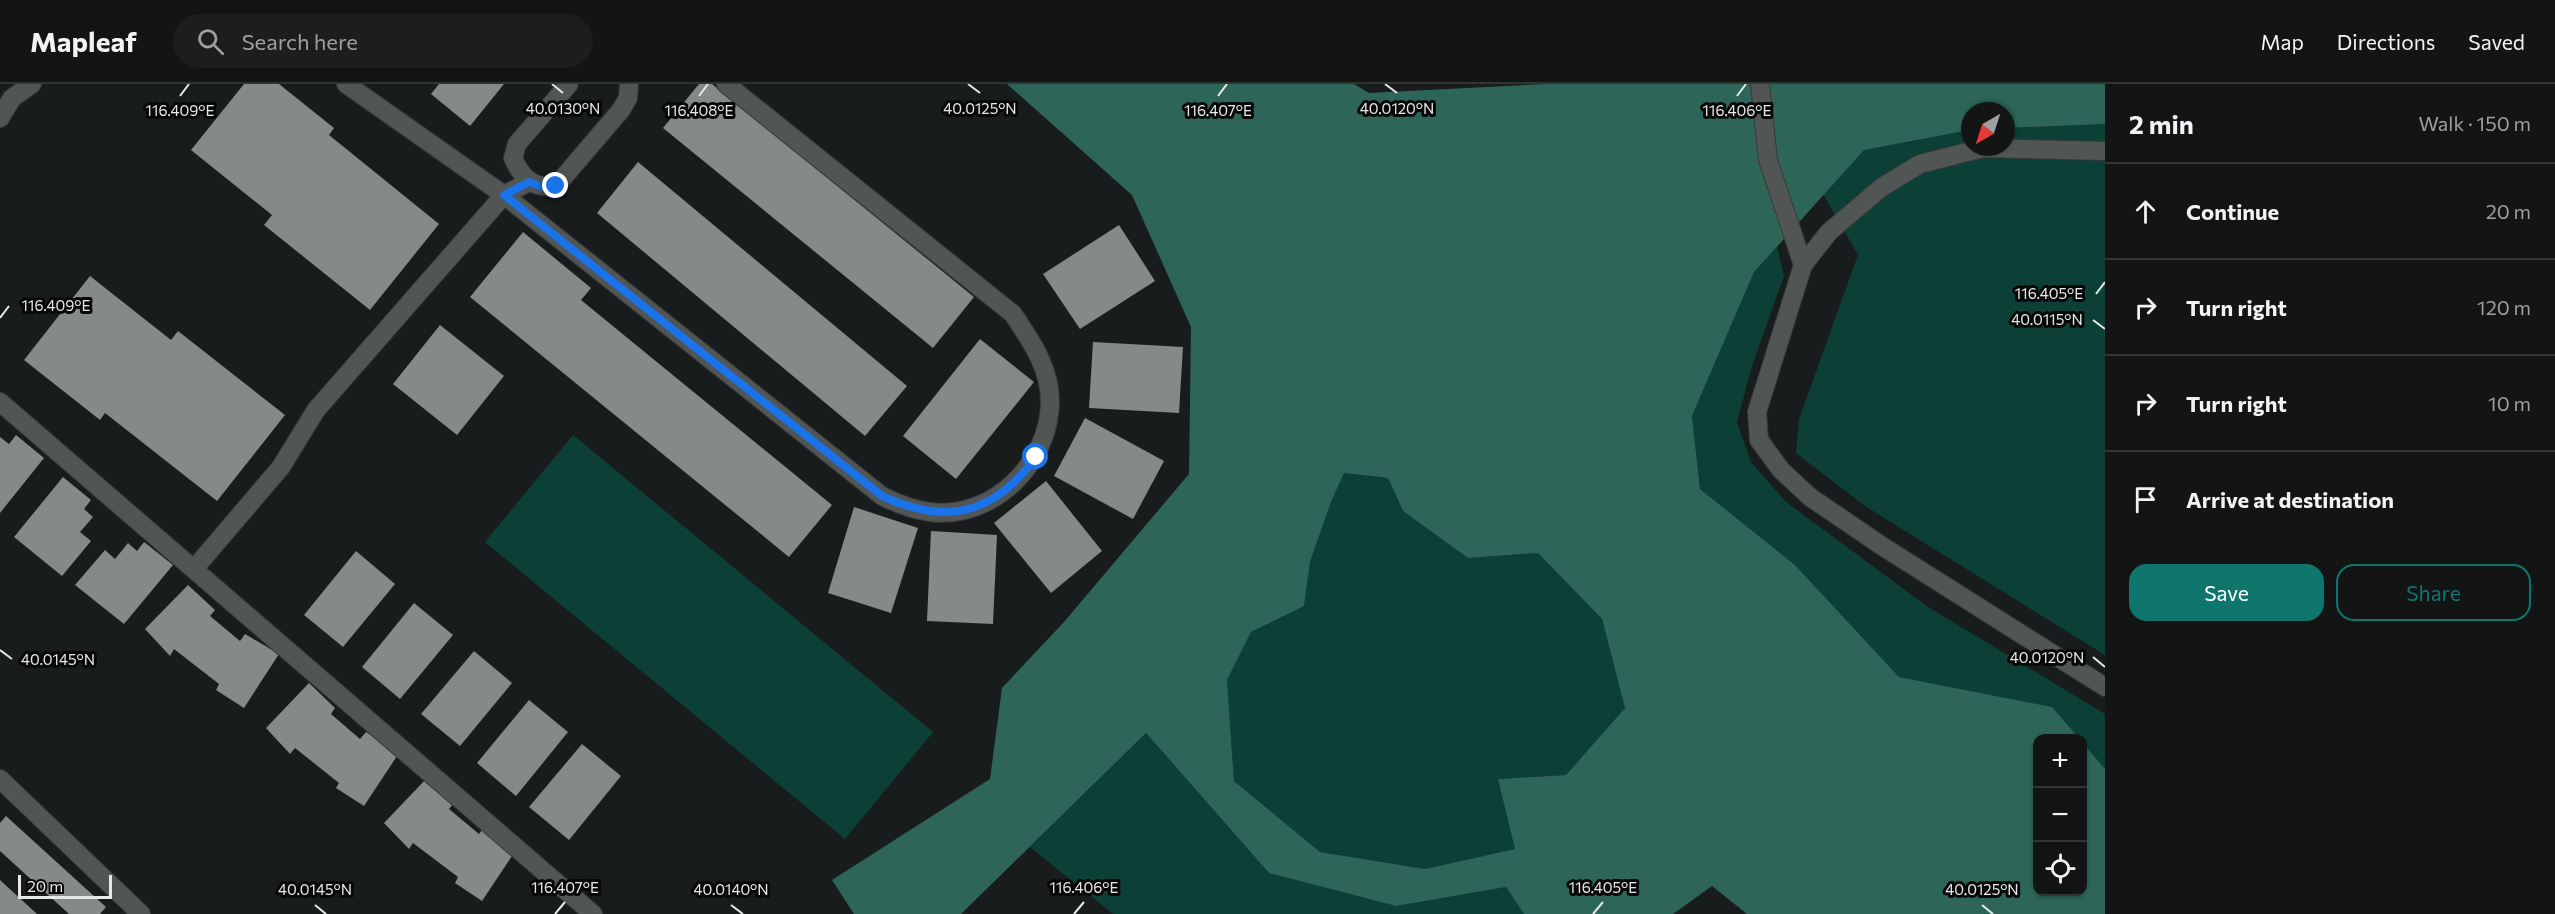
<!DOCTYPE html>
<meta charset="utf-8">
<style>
:root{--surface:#131515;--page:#1c1e1e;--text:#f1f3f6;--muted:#9d9fa0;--line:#323434;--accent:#0f766e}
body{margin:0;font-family:Commissioner,sans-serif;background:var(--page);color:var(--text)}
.controls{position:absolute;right:18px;bottom:18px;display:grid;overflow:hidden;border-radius:12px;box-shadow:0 2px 4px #0004}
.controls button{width:54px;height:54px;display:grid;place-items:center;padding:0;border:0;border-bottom:2px solid var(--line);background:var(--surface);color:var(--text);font:30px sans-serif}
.compass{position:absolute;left:1961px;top:18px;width:54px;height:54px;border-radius:50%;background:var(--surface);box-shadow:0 2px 4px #0004;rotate:219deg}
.scale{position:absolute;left:18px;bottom:15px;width:94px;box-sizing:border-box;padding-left:6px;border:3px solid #e7e9e8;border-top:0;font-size:16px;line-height:21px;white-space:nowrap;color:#e7e9e8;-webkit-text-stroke:4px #060706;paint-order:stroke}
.stop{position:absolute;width:18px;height:18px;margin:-14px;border:4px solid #1a73e8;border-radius:50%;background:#fff}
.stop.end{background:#1a73e8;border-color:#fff;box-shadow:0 2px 6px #0008}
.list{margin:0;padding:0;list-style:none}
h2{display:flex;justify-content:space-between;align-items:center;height:78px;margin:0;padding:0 24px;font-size:26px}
h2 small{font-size:20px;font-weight:400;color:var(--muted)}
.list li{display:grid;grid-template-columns:39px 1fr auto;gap:18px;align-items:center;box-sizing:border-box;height:96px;padding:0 24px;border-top:2px solid var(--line)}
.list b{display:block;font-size:22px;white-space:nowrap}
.list em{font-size:20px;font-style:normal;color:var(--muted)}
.actions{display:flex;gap:12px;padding:18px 24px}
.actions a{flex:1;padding:14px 0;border:2px solid var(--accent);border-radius:18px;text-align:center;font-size:21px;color:var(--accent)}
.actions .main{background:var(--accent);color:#fff}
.icon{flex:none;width:33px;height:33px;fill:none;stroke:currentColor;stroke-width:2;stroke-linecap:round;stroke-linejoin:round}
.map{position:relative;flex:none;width:2105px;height:830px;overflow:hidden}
header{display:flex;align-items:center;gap:36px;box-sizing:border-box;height:84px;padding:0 30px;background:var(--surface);border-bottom:2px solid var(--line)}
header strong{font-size:28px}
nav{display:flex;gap:33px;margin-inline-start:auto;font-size:21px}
.search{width:420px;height:54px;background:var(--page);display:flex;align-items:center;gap:15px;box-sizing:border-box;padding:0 21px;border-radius:33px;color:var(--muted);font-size:22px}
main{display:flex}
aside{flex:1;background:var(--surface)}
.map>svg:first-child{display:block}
</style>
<header>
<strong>Mapleaf</strong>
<div class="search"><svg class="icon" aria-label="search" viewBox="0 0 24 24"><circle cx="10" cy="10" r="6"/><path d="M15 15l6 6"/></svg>Search here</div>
<nav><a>Map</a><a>Directions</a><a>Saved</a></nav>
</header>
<main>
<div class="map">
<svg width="2105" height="830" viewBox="0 0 2105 830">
<rect width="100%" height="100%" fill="#191c1c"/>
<g fill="#0c4036">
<polygon points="2105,40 2105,571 1865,422 1796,369 1799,335 1858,171 1823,110 1864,66 1970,46 1970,63 2006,63 2006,44"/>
<polygon points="1777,162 1784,192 1752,282 1737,338 1751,378 1786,418 1928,523 2105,630 2105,685 2083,659 2082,654 2079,654 2052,623 1899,593 1795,481 1700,405 1692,332 1754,188"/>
<polygon points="573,351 933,648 845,755 485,458"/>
<polygon points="1344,389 1388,394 1403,427 1468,474 1538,469 1602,535 1625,624 1566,691 1498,695 1516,765 1425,785 1320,768 1234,697 1227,596 1251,548 1304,522 1310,478 1331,418"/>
<polygon points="1146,649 1269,789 1396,822 1506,803 1524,830 1113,830 1030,763"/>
</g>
<path fill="#2d6659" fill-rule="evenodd" d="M1007 0H1354L1369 9 1545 0H2105V40L2006 44V27H1970V46L1864 66 1754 188 1692 332 1700 405 1795 481 1899 593 2052 623 2079 654H2038V808H2082L2083 659 2105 685V830H1747L1712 802 1673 830H1524L1506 803 1396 822 1269 789 1146 649 961 830H854L832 796 990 695 1002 604 1064 538 1189 390 1191 243 1132 111ZM1344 389 1388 394 1403 427 1468 474 1538 469 1602 535 1625 624 1566 691 1498 695 1515 765 1425 785 1320 768 1234 697 1227 596 1251 548 1304 522 1310 478 1331 418Z"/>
<g fill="#858987">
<polygon points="244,0 279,0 334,44 329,51 439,140 370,226 264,141 272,131 191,66"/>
<polygon points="439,0 504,0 470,42 431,10"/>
<polygon points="699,0 712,0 974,213 933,264 663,44"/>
<polygon points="638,78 907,302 865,352 597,129"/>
<polygon points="1119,141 1155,197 1080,245 1043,190"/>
<polygon points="523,148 591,204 581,216 832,421 789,473 470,213"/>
<polygon points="90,192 171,256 178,247 285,331 217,417 105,329 100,336 24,276"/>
<polygon points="440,241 504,292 457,351 393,300"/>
<polygon points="980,255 1034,298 956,395 903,352"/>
<polygon points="1093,258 1183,263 1179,329 1089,324"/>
<polygon points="1085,334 1164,377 1133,435 1054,392"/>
<polygon points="16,351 44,374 0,429 0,353 9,360"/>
<polygon points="63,393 91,416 84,425 93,433 80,448 91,457 62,492 14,453"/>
<polygon points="1046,397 1102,467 1051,509 994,439"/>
<polygon points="854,423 918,444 891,529 828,509"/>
<polygon points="931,447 997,451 993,540 927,537"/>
<polygon points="144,458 173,481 124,540 75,501 105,466 115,475 128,459 137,467"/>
<polygon points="356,467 395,500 343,563 304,531"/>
<polygon points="188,501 215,526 210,532 240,557 245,550 279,570 244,624 216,606 219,600 174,565 170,572 145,545"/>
<polygon points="414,519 453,551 400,615 362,583"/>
<polygon points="474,567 512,599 460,662 421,630"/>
<polygon points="309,599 335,624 331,630 360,655 366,648 399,669 364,722 336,704 339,699 295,664 290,670 266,644"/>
<polygon points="529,616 568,648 516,712 477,679"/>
<polygon points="582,660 621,692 569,756 529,723"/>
<polygon points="427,694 454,719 449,725 479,750 484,743 518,763 482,817 455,799 458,793 413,759 409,765 384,739"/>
<polygon points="6,732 106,823 100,830 69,830 0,767 0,739"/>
<polygon points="0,796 37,830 0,830"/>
</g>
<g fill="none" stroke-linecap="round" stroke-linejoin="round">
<g stroke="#373938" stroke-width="20">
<g id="minor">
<path d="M346 0 504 111 882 412C898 420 913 426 930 428 993 436 1050 379 1050 317 1050 284 1031 257 1013 230L726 0"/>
<path d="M569 0 517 60 513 74C522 94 533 105 556 102L621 26 628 14 629 0"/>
<polyline points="1760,0 1768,76 1803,181 1757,328 1759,356 1781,386 1810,413 1882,462 2105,603"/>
<polyline points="0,34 12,14 32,0"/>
<polyline points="1803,181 1829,148 1882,103 1920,80 1983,64 2105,67"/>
<polyline points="0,318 593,830"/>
<polyline points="194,485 281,383 316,326 504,111 529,98"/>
<polyline points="0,695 141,830"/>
</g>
</g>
<use href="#minor" stroke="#515554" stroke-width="18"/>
</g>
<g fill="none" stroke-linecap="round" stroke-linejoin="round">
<path stroke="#1a73e8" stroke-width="8" d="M556 102 543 103 529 98 504 111 882 412C947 442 994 430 1036 373"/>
</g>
<path fill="none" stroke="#e7e9e8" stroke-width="2" d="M552 0 563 9M968 0 980 9M1385 0 1397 9M180 12 189 0M699 12 708 0M1218 12 1227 0M1737 12 1746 0M2096 210 2105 198M0 234 9 222M2093 236 2105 245M0 566 12 575M2093 573 2105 583M315 821 326 830M731 821 743 830M1982 821 1993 830M555 830 565 818M1074 830 1084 818M1593 830 1603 818"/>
<g font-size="15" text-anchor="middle" fill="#e7e9e8" stroke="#060706" stroke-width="6" stroke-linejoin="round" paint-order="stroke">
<text x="563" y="30">40.0130°N</text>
<text x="980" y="30">40.0125°N</text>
<text x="1397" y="30">40.0120°N</text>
<text x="180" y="32">116.409°E</text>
<text x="699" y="32">116.408°E</text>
<text x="1218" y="32">116.407°E</text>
<text x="1737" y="32">116.406°E</text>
<text x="2049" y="215">116.405°E</text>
<text x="56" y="227">116.409°E</text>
<text x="2047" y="241">40.0115°N</text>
<text x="2047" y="579">40.0120°N</text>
<text x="58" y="581">40.0145°N</text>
<text x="565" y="809">116.407°E</text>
<text x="1084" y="809">116.406°E</text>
<text x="1603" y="809">116.405°E</text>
<text x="315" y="811">40.0145°N</text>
<text x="731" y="811">40.0140°N</text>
<text x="1982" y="811">40.0125°N</text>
</g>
</svg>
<div class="controls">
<button>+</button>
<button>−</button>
<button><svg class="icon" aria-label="locate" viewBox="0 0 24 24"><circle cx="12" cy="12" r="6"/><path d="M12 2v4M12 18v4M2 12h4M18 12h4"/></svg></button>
</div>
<svg class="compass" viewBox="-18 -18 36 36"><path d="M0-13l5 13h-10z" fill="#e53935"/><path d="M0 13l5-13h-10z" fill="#9d9fa0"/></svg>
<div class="scale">20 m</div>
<div class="stop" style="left:1036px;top:373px"></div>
<div class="stop end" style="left:556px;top:102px"></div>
</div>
<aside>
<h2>2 min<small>Walk · 150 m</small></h2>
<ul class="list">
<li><svg class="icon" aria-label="ahead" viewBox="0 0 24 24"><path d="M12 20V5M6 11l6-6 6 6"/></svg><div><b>Continue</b></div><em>20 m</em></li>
<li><svg class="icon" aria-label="right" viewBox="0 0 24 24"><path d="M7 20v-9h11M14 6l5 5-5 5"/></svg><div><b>Turn right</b></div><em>120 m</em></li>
<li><svg class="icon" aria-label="right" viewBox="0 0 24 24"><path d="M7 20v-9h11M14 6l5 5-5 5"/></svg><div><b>Turn right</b></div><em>10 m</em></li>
<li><svg class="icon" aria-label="arrive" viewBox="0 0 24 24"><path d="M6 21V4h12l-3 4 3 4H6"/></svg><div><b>Arrive at destination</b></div></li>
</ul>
<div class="actions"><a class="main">Save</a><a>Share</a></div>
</aside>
</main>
